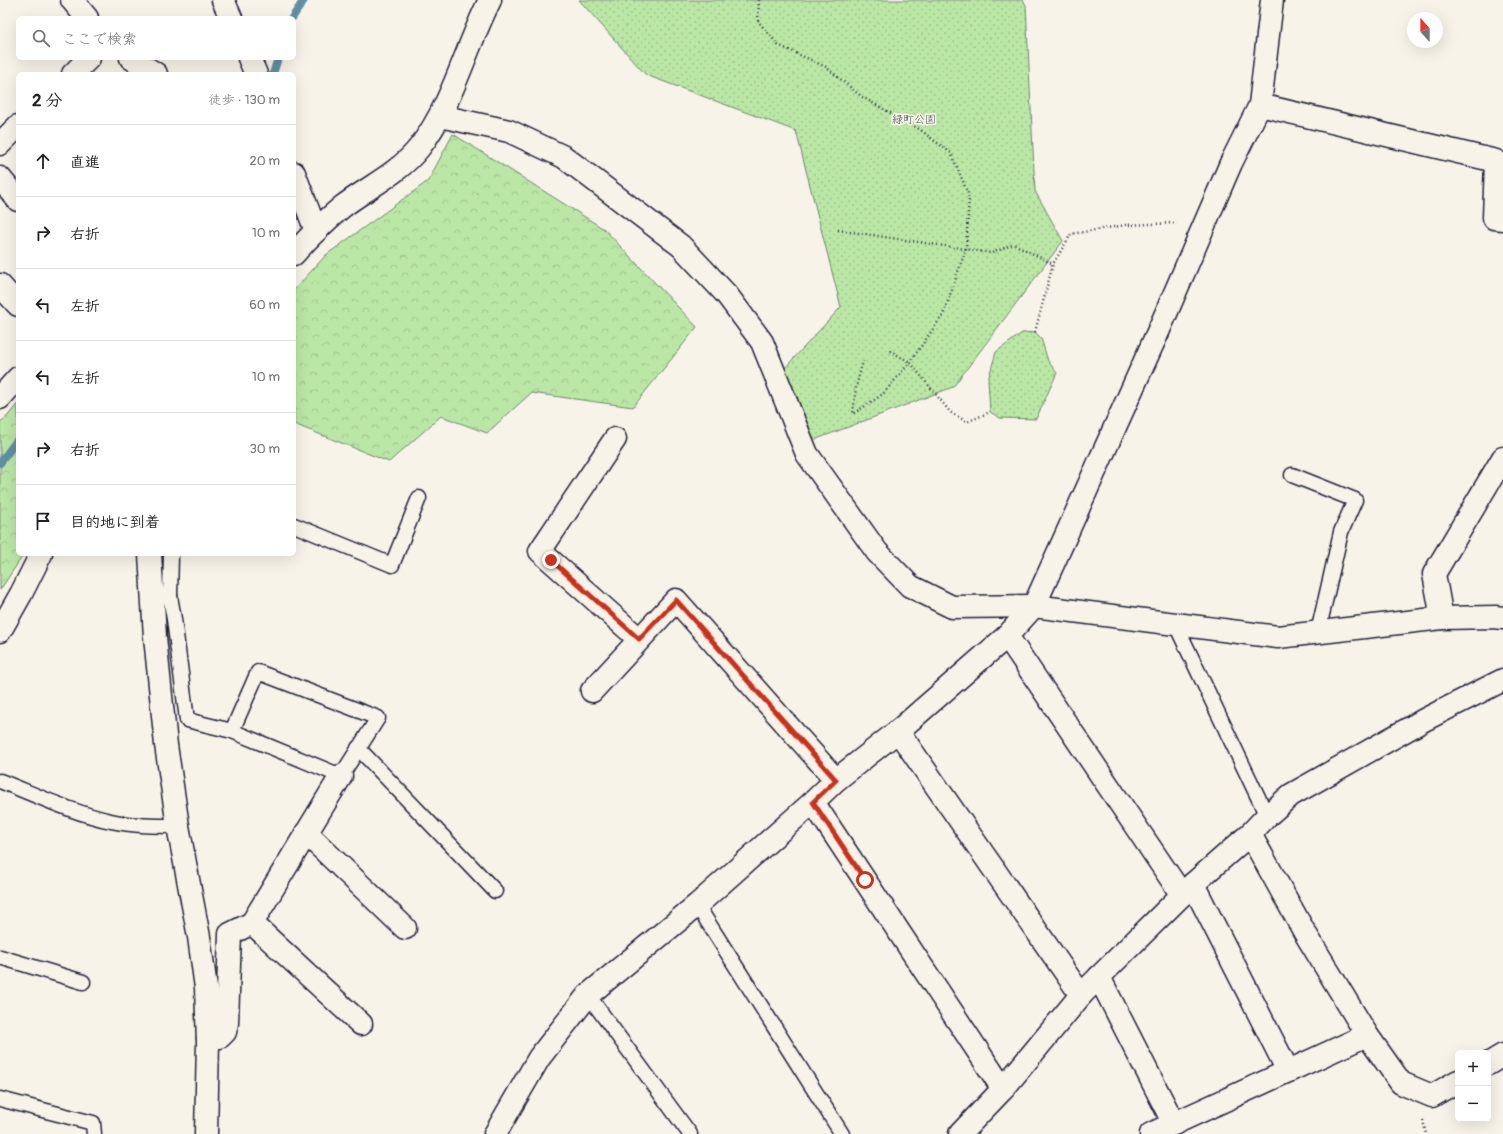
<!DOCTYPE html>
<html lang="ja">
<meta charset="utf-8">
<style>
:root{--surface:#fff;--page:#f2f2f2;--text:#202124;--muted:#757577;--line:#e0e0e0}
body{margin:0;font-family:Pangolin,"Klee One",sans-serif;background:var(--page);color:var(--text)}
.controls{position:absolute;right:12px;bottom:12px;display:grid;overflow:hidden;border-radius:6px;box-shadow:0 4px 16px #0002}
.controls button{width:36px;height:36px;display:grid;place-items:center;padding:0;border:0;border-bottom:1px solid var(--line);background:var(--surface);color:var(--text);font:20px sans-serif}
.compass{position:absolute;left:1407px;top:12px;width:36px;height:36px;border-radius:50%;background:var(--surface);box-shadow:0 4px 16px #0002;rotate:339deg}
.stop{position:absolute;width:12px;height:12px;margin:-9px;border:3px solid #c8321e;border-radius:50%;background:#fff}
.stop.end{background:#c8321e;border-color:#fff;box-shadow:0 1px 4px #0008}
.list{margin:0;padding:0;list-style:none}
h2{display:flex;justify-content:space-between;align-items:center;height:52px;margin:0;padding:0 16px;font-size:17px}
h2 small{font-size:13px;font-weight:400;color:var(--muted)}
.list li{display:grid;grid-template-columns:26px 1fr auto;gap:12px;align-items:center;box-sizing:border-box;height:72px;padding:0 16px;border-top:1px solid var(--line)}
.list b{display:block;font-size:15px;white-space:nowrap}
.list em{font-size:13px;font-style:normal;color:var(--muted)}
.icon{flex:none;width:22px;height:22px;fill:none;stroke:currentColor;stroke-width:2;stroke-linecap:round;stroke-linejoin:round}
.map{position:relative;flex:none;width:1503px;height:1134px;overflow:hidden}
.search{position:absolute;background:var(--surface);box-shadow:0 4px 16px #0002;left:16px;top:16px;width:280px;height:44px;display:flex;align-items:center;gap:10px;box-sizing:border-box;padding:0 14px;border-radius:6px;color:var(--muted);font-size:15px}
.panel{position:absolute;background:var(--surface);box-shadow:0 4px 16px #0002;left:16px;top:72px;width:280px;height:484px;border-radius:6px}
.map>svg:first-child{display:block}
</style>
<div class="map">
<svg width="1503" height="1134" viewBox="0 0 1503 1134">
<defs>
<pattern id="forest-crowns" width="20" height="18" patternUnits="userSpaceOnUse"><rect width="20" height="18" fill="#bae7a5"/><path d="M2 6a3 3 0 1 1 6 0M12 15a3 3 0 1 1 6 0" fill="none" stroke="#a0c68f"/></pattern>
<pattern id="park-dots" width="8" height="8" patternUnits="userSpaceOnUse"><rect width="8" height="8" fill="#bae7a5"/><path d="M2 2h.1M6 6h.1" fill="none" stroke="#a0c68f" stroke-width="1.8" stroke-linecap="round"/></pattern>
</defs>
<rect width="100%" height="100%" fill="#f7f3e8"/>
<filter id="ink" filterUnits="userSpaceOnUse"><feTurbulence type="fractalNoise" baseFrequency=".025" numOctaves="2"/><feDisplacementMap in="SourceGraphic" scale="8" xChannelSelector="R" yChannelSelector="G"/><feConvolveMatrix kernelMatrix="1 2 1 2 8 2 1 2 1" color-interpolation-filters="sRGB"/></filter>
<g filter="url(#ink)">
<g fill="url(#forest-crowns)" stroke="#6e8470">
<polygon points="453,134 604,229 697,327 633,407 531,393 487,433 441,416 389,462 294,424 294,290 326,255 428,181"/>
<polygon points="18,403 18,554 24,554 0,590 0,422 7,417"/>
</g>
<g fill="url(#park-dots)" stroke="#6e8470">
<polygon points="579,0 1023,0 1026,5 1035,191 1063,241 953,387 814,440 782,371 841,307 796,131 646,75"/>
<polygon points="1035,332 1041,338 1048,361 1057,373 1036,419 1000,418 990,412 988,380 996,352 1022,333"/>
</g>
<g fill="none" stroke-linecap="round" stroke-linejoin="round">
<g stroke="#618fa5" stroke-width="8">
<polyline points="292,18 304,0"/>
<polyline points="273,74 278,58"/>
<polyline points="0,463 18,439"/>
</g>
<g stroke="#22223b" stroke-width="17">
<g id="service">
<polyline points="1292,475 1355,500 1341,532 1318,632"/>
<polyline points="294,525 392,565 419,498"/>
<polyline points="162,595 170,596 171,554"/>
<polyline points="170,596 174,619 187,720 232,731 341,776 378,718 258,672 232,731"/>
<polyline points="1175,623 1267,816"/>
<polyline points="358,748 495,891"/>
<path d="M0 781C36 795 73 813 111 821 133 826 156 826 178 826"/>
<polyline points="697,905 842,1134"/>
<polyline points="0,957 83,982"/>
<polyline points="588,995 690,1134"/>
<polyline points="0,1099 93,1123 94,1134"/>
</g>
</g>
<g stroke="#22223b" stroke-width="25">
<g id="minor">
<polyline points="72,0 87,18"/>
<polyline points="223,0 231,18"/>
<polyline points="131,58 156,74"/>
<polyline points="249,58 256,74"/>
<polyline points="73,74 89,58"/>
<polyline points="1260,105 1496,161 1494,218 1503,219"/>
<polyline points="440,116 509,131 564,157 681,246 727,295 762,342 807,454 877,552 910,586 952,607 1034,606 1278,637 1442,618 1495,617 1503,618"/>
<polyline points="0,144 18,126"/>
<polyline points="294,173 316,231"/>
<polyline points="0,178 18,200"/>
<path d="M294 254C309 237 325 221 342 207 368 187 398 174 419 148 453 104 465 49 490 0"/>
<polyline points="0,285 18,305"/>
<polyline points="0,398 18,378"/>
<polyline points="615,439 540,551 639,639"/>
<polyline points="150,554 155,637 166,745 178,826 199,937 206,988 208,1042 206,1134"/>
<polyline points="1442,618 1434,574 1503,458"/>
<polyline points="0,631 21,594 41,554"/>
<polyline points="1007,636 1182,895"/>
<polyline points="592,691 676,600 836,780"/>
<polyline points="898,731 1081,995"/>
<polyline points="813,802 1003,1089"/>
<polyline points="306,833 405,928"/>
<polyline points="1250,834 1305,933 1367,1035 1401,1083 1432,1096 1458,1081"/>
<polyline points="1193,884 1288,1071"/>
<polyline points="252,923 361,1024"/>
<polyline points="1099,977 1174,1124"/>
<polyline points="208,1038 220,1037 225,1032 227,1023 230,934 252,923 341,776"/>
<polyline points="1488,1064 1503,1055"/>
<polyline points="495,1134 539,1058 588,995 697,905 813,802 836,780 898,731 1007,636 1034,606 1158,332 1231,163 1260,105 1272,0"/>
<polyline points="960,1134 1003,1089 1081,995 1099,977 1193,884 1250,834 1267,816 1291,795 1424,720 1503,680"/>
<polyline points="1151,1134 1367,1035"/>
</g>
</g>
<g stroke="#22223b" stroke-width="2.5" stroke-dasharray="1 3" stroke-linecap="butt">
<polyline points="759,0 758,21 778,45 826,67 862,97 919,129 951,153 969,196 966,249 943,315 910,362 883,394 853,414 856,387 863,361"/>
<polyline points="838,230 992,253 1014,244 1053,264"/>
<polyline points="1035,332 1053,264 1071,234 1126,225 1177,223"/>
<polyline points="890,351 910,362 950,412 967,422 990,412"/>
<polyline points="1423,1120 1426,1134"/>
</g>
<use href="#service" stroke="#f7f3e8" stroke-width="14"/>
<use href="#minor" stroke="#f7f3e8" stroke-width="22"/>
</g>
</g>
<g fill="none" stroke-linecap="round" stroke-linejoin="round" filter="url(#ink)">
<polyline stroke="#c8321e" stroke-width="5" points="551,560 639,639 676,600 836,780 813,802 865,880"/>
</g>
<g text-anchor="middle" stroke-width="3.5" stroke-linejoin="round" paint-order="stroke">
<g font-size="11" fill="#485356" stroke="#f7f3e8">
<text x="914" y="123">緑町公園</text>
</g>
</g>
</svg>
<div class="controls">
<button>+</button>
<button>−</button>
</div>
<svg class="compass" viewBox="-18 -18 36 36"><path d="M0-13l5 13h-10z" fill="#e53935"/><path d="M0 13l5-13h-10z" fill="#757577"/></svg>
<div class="stop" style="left:865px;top:880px"></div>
<div class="stop end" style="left:551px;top:560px"></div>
<div class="search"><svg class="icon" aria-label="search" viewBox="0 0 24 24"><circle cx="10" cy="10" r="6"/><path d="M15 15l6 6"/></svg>ここで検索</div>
<section class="panel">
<h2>2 分<small>徒歩 · 130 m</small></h2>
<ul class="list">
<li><svg class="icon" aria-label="ahead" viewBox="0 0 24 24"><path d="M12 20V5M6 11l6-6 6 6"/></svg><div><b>直進</b></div><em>20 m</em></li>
<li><svg class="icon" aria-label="right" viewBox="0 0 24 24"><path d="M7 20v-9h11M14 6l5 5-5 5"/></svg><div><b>右折</b></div><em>10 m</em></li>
<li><svg class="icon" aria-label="left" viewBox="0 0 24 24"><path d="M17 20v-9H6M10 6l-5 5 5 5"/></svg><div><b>左折</b></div><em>60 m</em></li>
<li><svg class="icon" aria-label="left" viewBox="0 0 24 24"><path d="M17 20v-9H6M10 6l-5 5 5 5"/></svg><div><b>左折</b></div><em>10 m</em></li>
<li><svg class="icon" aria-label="right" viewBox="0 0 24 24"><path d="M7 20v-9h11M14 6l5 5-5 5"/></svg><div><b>右折</b></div><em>30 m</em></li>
<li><svg class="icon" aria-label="arrive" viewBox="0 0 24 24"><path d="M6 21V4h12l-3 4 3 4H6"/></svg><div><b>目的地に到着</b></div></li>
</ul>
</section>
</div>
